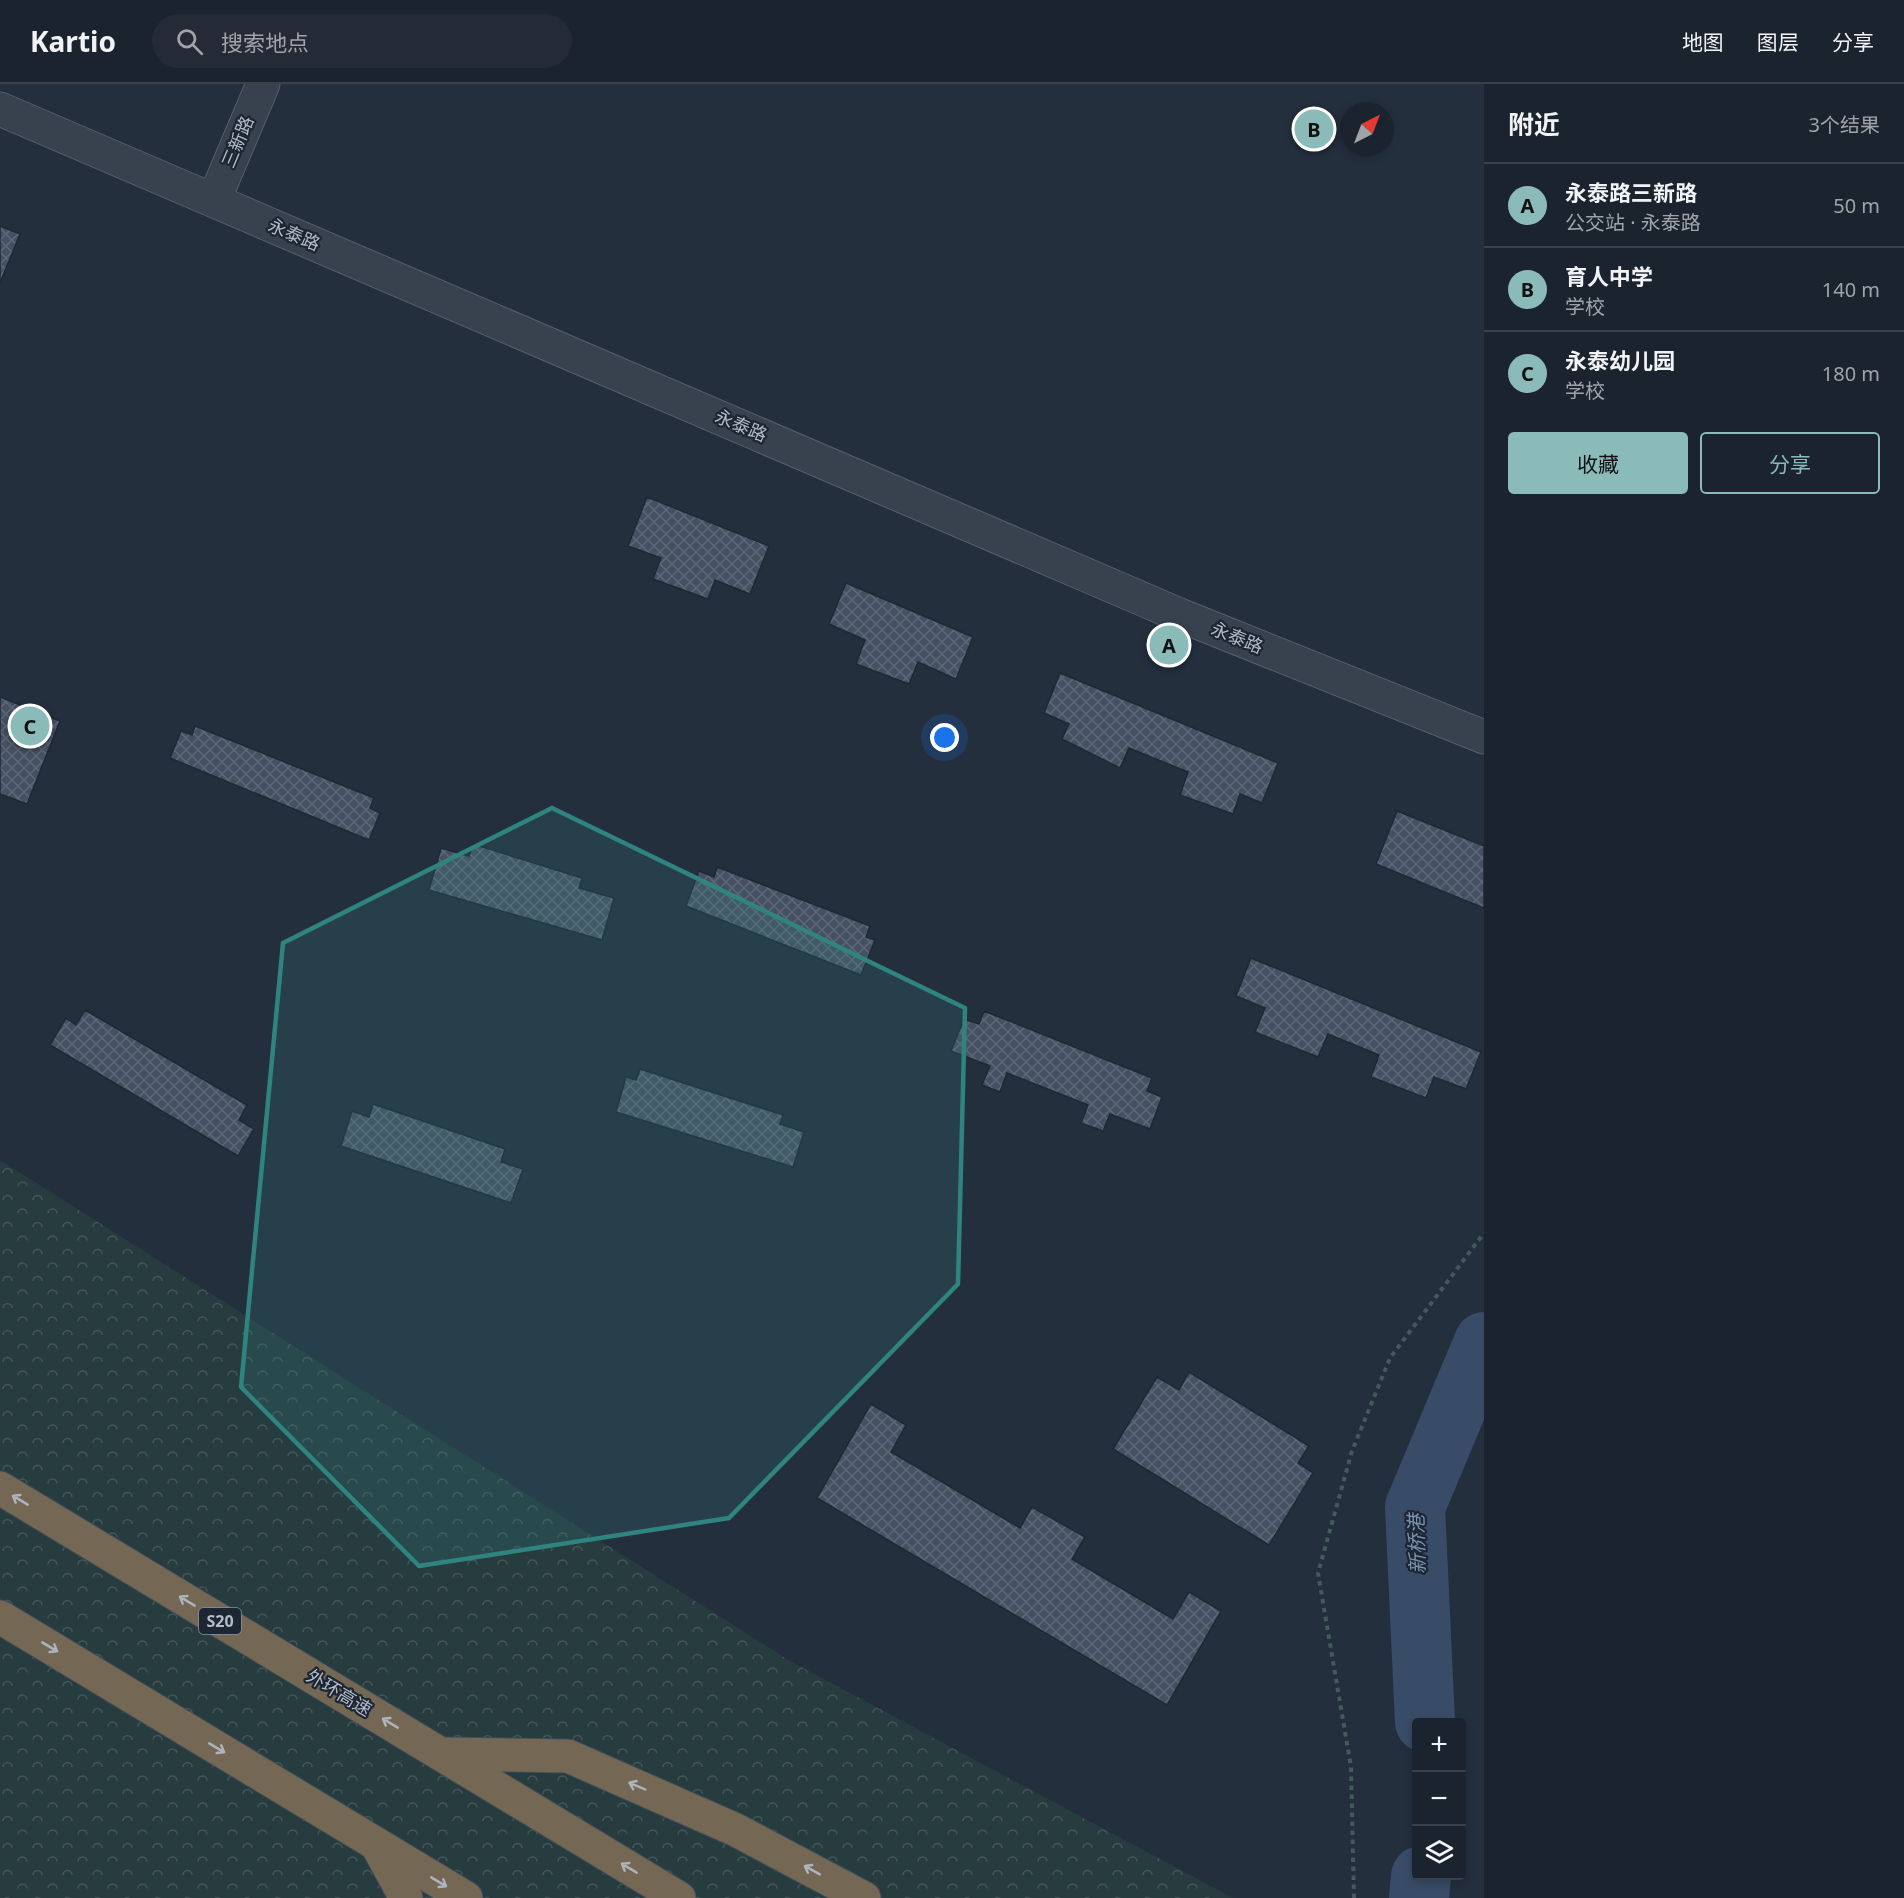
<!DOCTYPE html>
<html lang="zh">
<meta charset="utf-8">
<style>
:root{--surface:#1b232e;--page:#242b36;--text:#f1f3f6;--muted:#a0a4aa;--line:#39404a;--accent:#8bbbb9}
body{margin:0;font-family:"Noto Sans","Noto Sans SC",sans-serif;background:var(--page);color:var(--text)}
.controls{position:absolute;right:18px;bottom:18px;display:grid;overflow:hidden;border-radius:6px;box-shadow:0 3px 9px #0003}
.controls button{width:54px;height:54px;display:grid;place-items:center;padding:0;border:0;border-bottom:2px solid var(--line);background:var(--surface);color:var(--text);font:30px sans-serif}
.compass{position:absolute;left:1340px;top:18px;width:54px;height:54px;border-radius:50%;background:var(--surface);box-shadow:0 3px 9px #0003;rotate:42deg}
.you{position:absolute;left:945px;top:654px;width:21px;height:21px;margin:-15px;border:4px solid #fff;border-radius:50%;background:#1a73e8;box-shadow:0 0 0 9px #1a73e833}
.badge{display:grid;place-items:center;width:39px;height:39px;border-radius:50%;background:var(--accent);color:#111;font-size:20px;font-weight:700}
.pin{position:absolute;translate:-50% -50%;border:3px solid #fff;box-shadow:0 2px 6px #0006}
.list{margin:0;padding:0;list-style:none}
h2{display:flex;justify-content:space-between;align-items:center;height:78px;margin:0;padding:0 24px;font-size:26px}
h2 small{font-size:20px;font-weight:400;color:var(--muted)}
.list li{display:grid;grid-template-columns:39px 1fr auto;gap:18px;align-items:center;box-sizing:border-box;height:84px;padding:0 24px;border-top:2px solid var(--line)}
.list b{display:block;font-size:22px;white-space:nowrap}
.list p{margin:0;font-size:20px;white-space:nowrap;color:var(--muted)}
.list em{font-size:20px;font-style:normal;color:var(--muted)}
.actions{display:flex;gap:12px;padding:18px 24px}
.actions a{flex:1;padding:14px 0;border:2px solid var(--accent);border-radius:6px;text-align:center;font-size:21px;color:var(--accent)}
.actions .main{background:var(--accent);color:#111}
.icon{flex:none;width:33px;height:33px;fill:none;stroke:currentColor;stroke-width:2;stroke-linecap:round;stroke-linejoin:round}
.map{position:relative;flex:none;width:1484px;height:1814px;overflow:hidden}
header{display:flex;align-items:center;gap:36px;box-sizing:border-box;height:84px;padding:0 30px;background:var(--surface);border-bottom:2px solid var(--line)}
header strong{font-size:28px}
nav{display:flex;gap:33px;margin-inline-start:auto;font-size:21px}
.search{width:420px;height:54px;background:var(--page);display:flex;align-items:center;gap:15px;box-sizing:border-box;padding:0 21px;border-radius:33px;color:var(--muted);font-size:22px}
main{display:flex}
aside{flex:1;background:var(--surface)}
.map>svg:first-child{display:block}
</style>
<header>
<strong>Kartio</strong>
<div class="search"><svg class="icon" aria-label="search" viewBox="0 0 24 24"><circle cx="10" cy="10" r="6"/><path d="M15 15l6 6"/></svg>搜索地点</div>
<nav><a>地图</a><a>图层</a><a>分享</a></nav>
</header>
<main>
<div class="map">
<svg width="1484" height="1814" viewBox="0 0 1484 1814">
<defs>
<pattern id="forest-crowns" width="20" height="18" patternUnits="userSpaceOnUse" patternTransform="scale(1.5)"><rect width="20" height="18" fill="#263c3f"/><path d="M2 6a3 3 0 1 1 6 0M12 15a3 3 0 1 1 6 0" fill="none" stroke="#435659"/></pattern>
<pattern id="building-cross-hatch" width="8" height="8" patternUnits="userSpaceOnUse" patternTransform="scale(1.5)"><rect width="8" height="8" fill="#455162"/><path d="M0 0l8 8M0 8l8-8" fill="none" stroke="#5d6877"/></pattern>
</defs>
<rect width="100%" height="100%" fill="#242f3e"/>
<polygon fill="url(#forest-crowns)" points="0,1076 790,1577 1233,1814 0,1814"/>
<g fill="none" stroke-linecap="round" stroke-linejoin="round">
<g stroke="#394c67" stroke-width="60">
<polyline points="1425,1638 1415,1423 1484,1258"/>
<polyline points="1419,1814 1421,1792"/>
</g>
</g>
<g fill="url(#building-cross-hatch)" stroke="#1f2835" stroke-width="1.5">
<polygon points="0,142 20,150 0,199"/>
<polygon points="647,413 769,462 750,510 715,496 708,515 653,495 661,474 628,462"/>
<polygon points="846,499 973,553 956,595 918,578 909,600 856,580 865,556 829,540"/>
<polygon points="1060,589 1278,679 1262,719 1240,710 1233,730 1180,711 1188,688 1129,664 1120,684 1062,655 1069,640 1044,629"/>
<polygon points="0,613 60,637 27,720 0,710"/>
<polygon points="195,642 374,714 370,724 380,729 369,756 170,674 181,647 192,651"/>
<polygon points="1397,727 1484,762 1484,824 1376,780"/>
<polygon points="473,760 582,794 579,804 614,814 602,856 429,806 441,764 469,772"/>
<polygon points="717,783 870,842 866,853 875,856 861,891 686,822 699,787 714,793"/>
<polygon points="1251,874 1481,968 1466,1005 1434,993 1426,1014 1371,993 1379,971 1328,950 1318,973 1255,948 1265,924 1236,912"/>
<polygon points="85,926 247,1021 239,1036 254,1045 238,1072 50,961 66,934 76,941"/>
<polygon points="984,927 1152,994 1147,1007 1162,1013 1150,1045 1110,1030 1103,1047 1081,1039 1088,1021 1007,989 1000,1008 982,1001 990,982 951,967 964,935 979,940"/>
<polygon points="640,985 783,1031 780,1040 804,1048 793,1083 616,1028 626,993 636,996"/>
<polygon points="373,1020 505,1065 501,1078 523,1085 511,1119 341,1062 352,1027 369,1033"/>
<polygon points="1189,1288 1309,1362 1298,1379 1313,1389 1269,1461 1113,1365 1157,1293 1179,1306"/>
<polygon points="871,1320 906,1341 891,1368 1020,1444 1032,1423 1085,1453 1072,1475 1173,1535 1189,1508 1221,1527 1167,1621 817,1414"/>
</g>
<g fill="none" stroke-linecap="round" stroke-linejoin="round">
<g stroke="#565f6c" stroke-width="35">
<polyline id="minor" points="214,116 263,0"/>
</g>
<g stroke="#565f6c" stroke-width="35">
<polyline id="tertiary" points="0,25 1182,532 1484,653"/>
</g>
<g stroke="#434c59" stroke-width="35">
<g id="motorway">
<polyline points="0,1404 679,1814"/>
<polyline points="0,1533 466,1814"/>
<polyline points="442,1670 568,1672 736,1746 864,1814"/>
<polyline points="377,1761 406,1814"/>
</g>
</g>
<polyline stroke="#44595c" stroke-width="4" stroke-dasharray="4.5 4.5" stroke-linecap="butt" points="1354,1814 1351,1683 1318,1489 1352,1367 1390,1274 1484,1149"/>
<use href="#minor" stroke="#38414e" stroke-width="33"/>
<use href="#tertiary" stroke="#38414e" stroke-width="33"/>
<use href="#motorway" stroke="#746855" stroke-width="33"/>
</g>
<defs><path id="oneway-shaft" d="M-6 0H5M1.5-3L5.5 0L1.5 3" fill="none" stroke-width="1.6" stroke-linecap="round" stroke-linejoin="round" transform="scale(1.5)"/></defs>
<g stroke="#aeb4bd">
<use href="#oneway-shaft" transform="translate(20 1416) rotate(-149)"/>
<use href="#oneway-shaft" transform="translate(187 1517) rotate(-149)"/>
<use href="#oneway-shaft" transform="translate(50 1563) rotate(31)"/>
<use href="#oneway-shaft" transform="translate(390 1639) rotate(-149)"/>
<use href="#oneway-shaft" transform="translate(217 1664) rotate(31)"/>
<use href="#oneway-shaft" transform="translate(637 1702) rotate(-157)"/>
<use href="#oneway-shaft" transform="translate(629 1784) rotate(-149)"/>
<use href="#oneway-shaft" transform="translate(812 1786) rotate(-151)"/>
<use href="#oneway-shaft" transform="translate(439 1798) rotate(31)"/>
</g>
<path fill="#308480" fill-opacity="0.2" stroke="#308480" stroke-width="4.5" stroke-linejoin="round" d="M552 724 965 924 958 1200 729 1434 419 1482 241 1303 283 859Z"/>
<g text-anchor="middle" stroke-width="4.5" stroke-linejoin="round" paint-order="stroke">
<rect fill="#1d2633" stroke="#878f9c" stroke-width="1.5" x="199" y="1524" width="42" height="26" rx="4.5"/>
<g font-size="16" font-weight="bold" fill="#b4bcc9">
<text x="220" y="1543">S20</text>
</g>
<g font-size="18" fill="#b4bcc9" stroke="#1d2633">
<text transform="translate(238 58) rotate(-67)" y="6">三新路</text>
<text transform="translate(294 151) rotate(23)" y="6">永泰路</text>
<text transform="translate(741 342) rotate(23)" y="6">永泰路</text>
<text transform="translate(1237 554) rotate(22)" y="6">永泰路</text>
<text transform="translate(339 1609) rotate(31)" y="6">外环高速</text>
</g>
<g font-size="20" font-style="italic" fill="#7c92b1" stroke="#1d2633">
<text transform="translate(1417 1460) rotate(-92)" y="7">新桥港</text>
</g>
</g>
</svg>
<div class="controls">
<button>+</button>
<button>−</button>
<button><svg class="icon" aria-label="layers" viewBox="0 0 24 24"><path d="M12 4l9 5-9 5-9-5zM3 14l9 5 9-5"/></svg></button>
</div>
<svg class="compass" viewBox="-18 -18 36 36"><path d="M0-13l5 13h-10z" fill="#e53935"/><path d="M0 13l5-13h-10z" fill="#a0a4aa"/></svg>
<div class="you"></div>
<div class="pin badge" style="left:1169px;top:561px">A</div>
<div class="pin badge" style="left:1314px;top:45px">B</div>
<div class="pin badge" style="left:30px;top:642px">C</div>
</div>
<aside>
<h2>附近<small>3个结果</small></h2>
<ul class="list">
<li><span class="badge">A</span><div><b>永泰路三新路</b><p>公交站 · 永泰路</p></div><em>50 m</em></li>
<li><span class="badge">B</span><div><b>育人中学</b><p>学校</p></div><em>140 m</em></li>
<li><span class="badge">C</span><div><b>永泰幼儿园</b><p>学校</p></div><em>180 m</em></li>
</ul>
<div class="actions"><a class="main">收藏</a><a>分享</a></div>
</aside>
</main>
